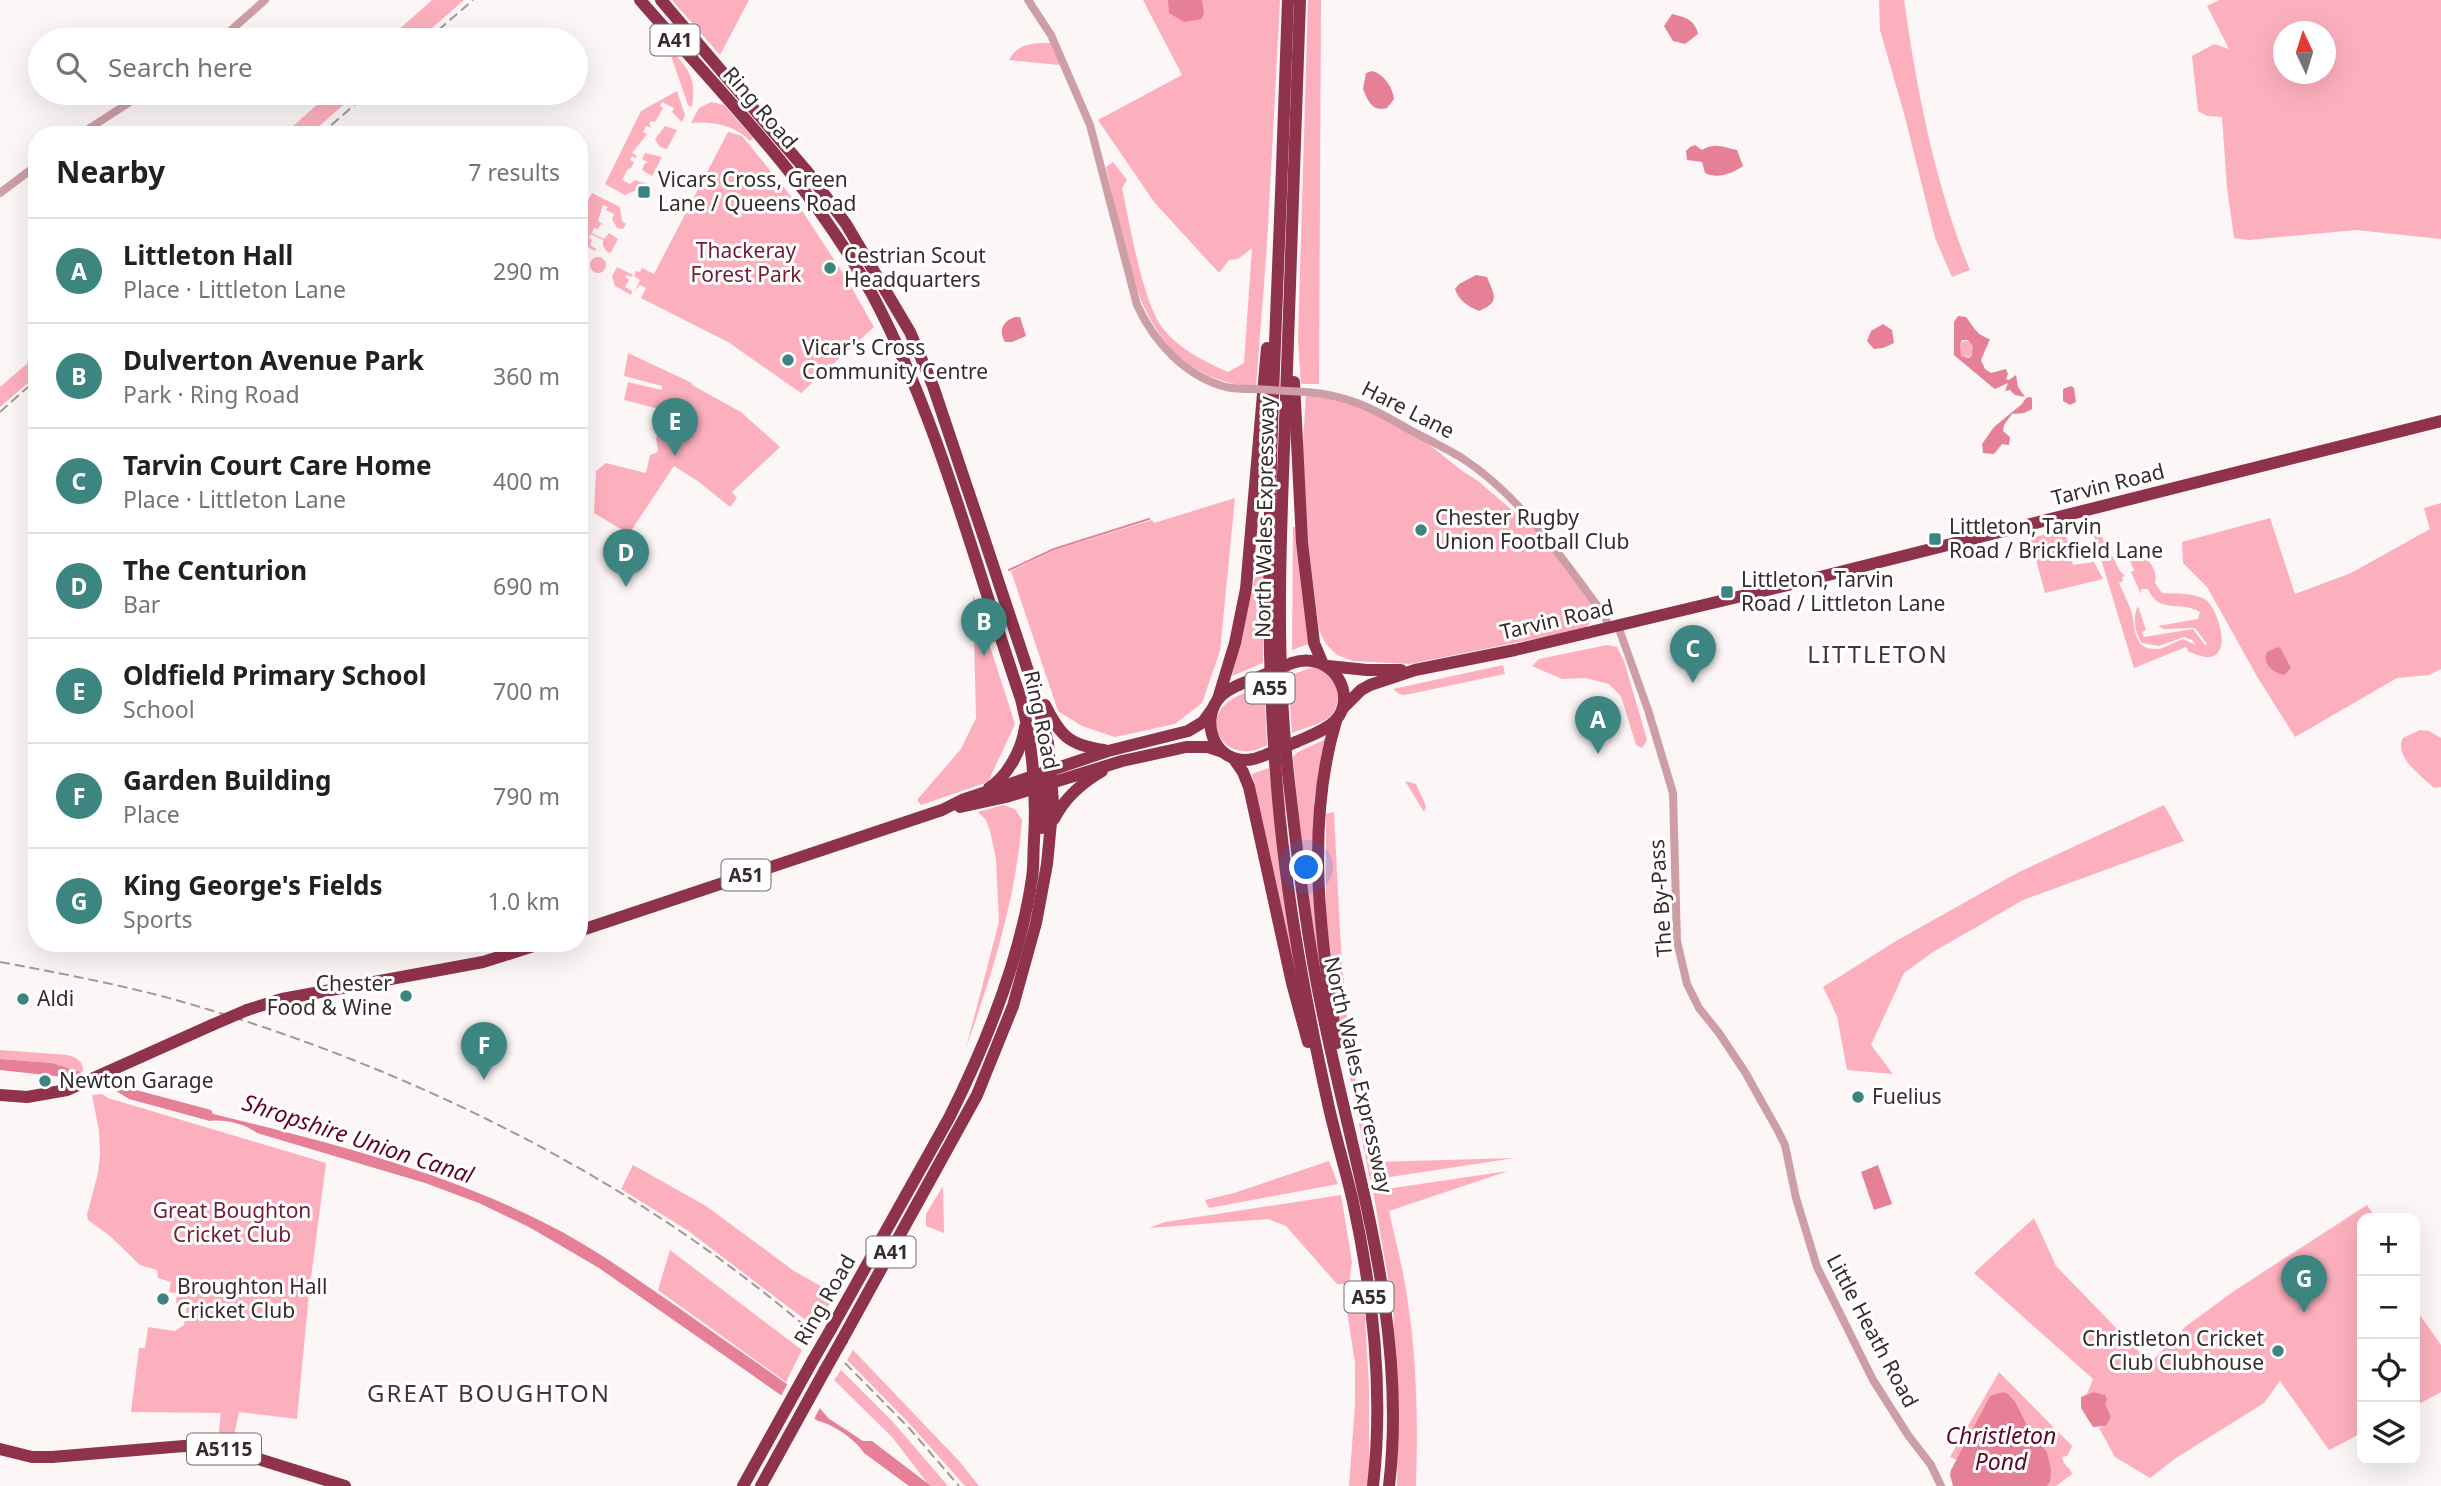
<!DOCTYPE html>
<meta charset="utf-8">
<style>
:root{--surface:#fff;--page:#f6f6f6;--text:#202124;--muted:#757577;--line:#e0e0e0;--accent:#3d8580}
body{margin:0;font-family:"Noto Sans",sans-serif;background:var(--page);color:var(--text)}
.controls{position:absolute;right:21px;bottom:21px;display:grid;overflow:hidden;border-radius:14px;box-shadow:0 7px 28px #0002}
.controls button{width:63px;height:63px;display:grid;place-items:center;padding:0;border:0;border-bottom:2px solid var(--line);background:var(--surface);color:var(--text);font:35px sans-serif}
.compass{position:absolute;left:2273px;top:21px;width:63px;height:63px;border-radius:50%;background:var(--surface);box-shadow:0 7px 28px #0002;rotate:356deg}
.you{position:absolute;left:1307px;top:868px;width:24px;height:24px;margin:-18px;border:5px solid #fff;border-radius:50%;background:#1a73e8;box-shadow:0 0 0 10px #1a73e833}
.badge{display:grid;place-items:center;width:46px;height:46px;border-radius:50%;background:var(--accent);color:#fff;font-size:23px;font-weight:700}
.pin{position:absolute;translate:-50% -58px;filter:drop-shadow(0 2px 4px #0008)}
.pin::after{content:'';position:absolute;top:37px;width:24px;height:21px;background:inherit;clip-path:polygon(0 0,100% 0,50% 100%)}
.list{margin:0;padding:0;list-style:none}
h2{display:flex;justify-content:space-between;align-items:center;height:91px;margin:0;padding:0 28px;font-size:30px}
h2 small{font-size:23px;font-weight:400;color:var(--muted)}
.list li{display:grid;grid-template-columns:46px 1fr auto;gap:21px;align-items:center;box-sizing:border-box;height:105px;padding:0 28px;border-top:2px solid var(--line)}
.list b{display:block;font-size:26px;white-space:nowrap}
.list p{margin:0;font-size:23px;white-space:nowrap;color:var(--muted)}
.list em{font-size:23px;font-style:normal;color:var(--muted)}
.icon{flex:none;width:38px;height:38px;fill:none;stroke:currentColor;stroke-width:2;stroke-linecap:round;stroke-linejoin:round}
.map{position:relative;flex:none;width:2441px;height:1486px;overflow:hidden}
.search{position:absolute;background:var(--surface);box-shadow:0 7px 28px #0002;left:28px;top:28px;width:560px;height:77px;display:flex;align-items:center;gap:18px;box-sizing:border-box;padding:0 24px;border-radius:38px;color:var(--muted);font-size:26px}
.panel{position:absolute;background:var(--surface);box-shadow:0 7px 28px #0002;left:28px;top:126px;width:560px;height:826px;border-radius:28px}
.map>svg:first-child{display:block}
</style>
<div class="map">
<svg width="2441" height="1486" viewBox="0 0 2441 1486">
<rect width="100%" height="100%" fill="#fdf6f7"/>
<g fill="#fcb0be" fill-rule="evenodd">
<polygon points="432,0 464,0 418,40 387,40"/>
<polygon points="672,0 749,0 720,55"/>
<path d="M1143 0H1280L1267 245 1256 387C1137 378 1128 258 1106 167L1113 162 1127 180 1122 188C1130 225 1141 292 1159 323 1175 347 1203 361 1228 372L1244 363 1252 248 1238 259 1229 260 1219 273 1154 202 1098 120 1182 75Z"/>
<polygon points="1308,0 1321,0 1319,384 1301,384 1298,339"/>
<path d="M1879 0H1904C1917 91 1935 185 1970 270L1952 277 1935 238 1905 117 1880 30Z"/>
<path d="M2219 0H2441V239L2356 230 2249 240 2234 238 2227 188 2222 117 2207 116 2198 111 2192 56 2214 44 2229 49 2207 6ZM2284 32H2326V74H2284Z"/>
<path d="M1050 43 1060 65 1009 60C1018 43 1033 43 1050 43Z"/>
<path d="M668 47C688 68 697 77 692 107L688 105Z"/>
<polygon points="677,91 685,115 682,122 672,112 674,108 662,102 660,106 663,108 655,122 651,121 649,124 652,128 646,126 643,132 647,134 632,153 637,156 636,158 632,156 630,160 634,162 631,168 628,169 622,180 630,184 635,180 648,184 644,192 639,189 625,195 605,184 641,111"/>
<polygon points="330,93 357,93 309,135 283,135"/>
<path d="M711 102 724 105 753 138 750 141C735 125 712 121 691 123L699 108Z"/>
<polygon points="665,126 677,130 667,149 660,147 655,139"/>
<polygon points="728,132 742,136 799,206 846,278 874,327 801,393 728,342 641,298 646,288 640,285 635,290 640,280 634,276 636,271 640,272 642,268 654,274"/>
<polygon points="645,153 662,157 652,176 642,170 645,163 649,163 642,159"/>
<polygon points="592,193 620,207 622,221 626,224 623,229 617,228 612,219 614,214 606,210 608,207 603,205 598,221 605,226 601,224 598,229 594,228 592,233 604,239 609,233 618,239 611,252 608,253 603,246 603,240 591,234 589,238 592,240 590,245 596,249 595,251 588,247 586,250 582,249 580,254 583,256 582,257 579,256 579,216"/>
<circle cx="598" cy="265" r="8"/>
<polygon points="617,267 633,275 632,277 627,275 625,277 629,280 625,287 632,291 631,295 615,286 612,276"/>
<circle cx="1966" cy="349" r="8"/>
<polygon points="628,353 692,383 692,385 741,412 780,447 732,492 737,498 730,507 699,482 674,466 629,534 594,513 596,471 606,463 646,473 650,455 656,453 658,450 656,439 660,424 656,422 658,416 660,417 661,402 659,409 624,400 628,382 662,390 662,386 624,376"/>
<polygon points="37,355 37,375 0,407 0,387"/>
<path d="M1306 392 1343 397 1412 431 1461 470 1478 481 1541 535 1593 605C1594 616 1593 622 1583 629L1410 664 1353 661 1337 655 1326 644 1319 630 1306 526 1302 462Z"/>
<polygon points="1235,498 1220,651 1202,703 1175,724 1115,737 1082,726 1058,711 1011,571 1055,550 1152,520 1154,523"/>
<polygon points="2441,503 2441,669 2429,675 2397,678 2295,737 2258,678 2207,587 2183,563 2182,542 2270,518 2295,594 2351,573 2430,529 2424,508"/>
<path d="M2094 522 2120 571 2125 576 2122 577 2123 581 2119 583C2123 593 2129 603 2132 614 2136 630 2133 650 2157 649 2166 648 2174 642 2183 639L2196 645 2192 640 2184 637 2159 646 2142 643C2135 633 2132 617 2138 606L2146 630 2142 632 2144 637 2193 629 2205 645 2207 644 2195 628 2164 629 2158 626 2198 619 2200 612C2181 600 2159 615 2148 589H2141V594L2131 572 2134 570 2130 561 2144 555C2151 564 2158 571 2155 583L2162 593C2175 594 2194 592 2206 600 2217 608 2233 654 2210 657 2203 658 2196 654 2189 652L2186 647 2134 668 2090 523Z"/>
<polygon points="1293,527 1295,527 1308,644 1292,650"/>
<polygon points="2065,530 2073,565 2094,562 2103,579 2045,593 2030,538"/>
<polygon points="1258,565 1263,565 1263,663 1232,676"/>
<polygon points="973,594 1015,724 988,782 921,805 917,800 961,749 976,718"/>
<polygon points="1607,645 1617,647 1624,661 1647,740 1642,748 1636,745 1621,696 1609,684 1585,678 1562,679 1532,666 1539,659"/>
<polygon points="1503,665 1505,674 1405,695 1399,694 1393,689"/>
<path d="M1313 667C1320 669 1328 671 1332 677 1340 688 1340 710 1328 718 1318 725 1304 728 1292 733L1288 676Z"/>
<path d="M1264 687 1267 745C1229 767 1198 725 1228 702 1238 694 1252 691 1264 687Z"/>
<path d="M2420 730 2429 731 2441 738V787L2434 788C2422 776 2393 757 2403 738Z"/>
<polygon points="1326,739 1314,801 1314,879 1321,983 1302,847 1293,757 1298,752"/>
<polygon points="1269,768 1278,851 1299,979 1295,980 1252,774"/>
<polygon points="1405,781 1416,784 1426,806 1424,812"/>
<path d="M1003 805 1015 809 1022 820C1016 899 992 974 966 1048L999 922 996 859 990 831 986 820 978 812Z"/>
<polygon points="2164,805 2184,841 2023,900 1933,952 1904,973 1871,1045 1893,1074 1847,1070 1837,1016 1823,987 1896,941 2017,873"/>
<path d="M1334 812C1340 925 1342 1054 1374 1162L1515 1158 1370 1180 1340 1027 1326 915V814Z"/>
<path d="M0 1050 68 1055C78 1058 84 1062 83 1073L52 1063 0 1059Z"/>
<polygon points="102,1094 108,1098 326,1163 309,1293 297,1419 239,1412 233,1440 218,1438 221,1413 131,1412 139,1348 145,1348 148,1327 175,1331 184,1325 187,1305 176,1303 177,1293 169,1292 171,1282 158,1278 157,1270 140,1265 110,1236 88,1220 87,1215 98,1173 100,1154 99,1131 92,1095"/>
<polygon points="1329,1161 1338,1184 1209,1208 1205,1200 1234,1193"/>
<polygon points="633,1165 706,1206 794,1271 835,1294 816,1328 687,1230 621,1189"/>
<path d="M1508 1171 1389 1211C1395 1239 1403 1268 1407 1296 1417 1359 1418 1423 1416 1486H1397L1398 1405 1393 1307 1373 1191Z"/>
<polygon points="943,1186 944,1233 926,1226 926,1214"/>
<polygon points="1341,1195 1352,1262 1349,1284 1337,1284 1286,1226 1268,1219 1149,1228 1165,1222"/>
<polygon points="2367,1205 2376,1218 2362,1218 2362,1433 2329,1450 2280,1381 2264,1403 2176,1458 2150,1478 2115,1457 2099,1428 2106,1426 2093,1392 2087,1394 2093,1379 1974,1273 2034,1218 2056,1266 2150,1363 2185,1327 2234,1291"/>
<polygon points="670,1250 802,1350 786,1382 658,1290"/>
<polygon points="1364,1299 1369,1387 1369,1476 1367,1486 1349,1486 1355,1404 1355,1363 1347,1311"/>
<polygon points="2415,1302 2419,1314 2441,1345 2441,1392 2415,1406"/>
<polygon points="853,1350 960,1462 979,1486 965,1486 908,1422 847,1360"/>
<polygon points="841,1370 893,1422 948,1486 931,1486 928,1484 892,1437 834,1380"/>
<path d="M1999 1372 2072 1446 2067 1456 2062 1457C2063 1465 2070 1467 2072 1474L2056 1486H2047L2050 1482 2047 1452 2028 1427 2016 1403 1983 1409 1957 1460 1950 1457Z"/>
</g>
<g fill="#e68096" fill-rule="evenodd">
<polygon points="1168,0 1202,0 1204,14 1201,19 1184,22 1169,13"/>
<path d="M1672 14C1685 17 1695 20 1698 34L1685 44 1673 41 1664 26Z"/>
<path d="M1372 71C1384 74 1393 88 1394 99L1387 108C1372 112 1368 101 1363 89L1366 73Z"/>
<path d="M1695 145 1702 150C1714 142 1724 147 1737 150L1743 166C1732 174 1717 179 1705 173L1702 162 1687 160 1686 151 1690 147Z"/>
<path d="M1476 275 1487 277C1494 295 1501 302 1479 311 1469 307 1458 300 1455 289L1459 284Z"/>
<path d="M1958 316 1966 317C1974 327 1976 335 1990 339L1981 360 1985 369 1991 373 2006 369 2008 374 2006 379 2009 380 2016 375 2018 387 2025 397 2015 395 2010 390 2005 391 2008 383 1995 389 1991 386 1954 355V322ZM1962 340H1968L1973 346 1972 355 1969 358 1961 356 1960 344Z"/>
<path d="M1015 317H1020L1026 336 1012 342H1005C998 330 1003 321 1015 317Z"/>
<polygon points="1883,324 1892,330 1894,343 1883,348 1874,349 1867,341 1871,331"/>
<polygon points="2071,386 2074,388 2076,402 2070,405 2063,401 2063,389"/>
<polygon points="2030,397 2032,398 2032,409 2024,413 2012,414 2004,425 2003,431 2010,437 2009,445 2002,444 1994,454 1983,453 1982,444 1994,427 2022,404 2026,398"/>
<path d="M2278 647 2281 649 2291 668 2284 675C2273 672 2262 665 2267 652Z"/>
<path d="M0 1059 52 1063 140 1091 211 1110 213 1114C332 1143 455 1174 564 1233 604 1255 641 1282 679 1308 725 1341 772 1373 818 1406L828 1418 863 1441H872L931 1486H909L864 1453C856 1440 833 1424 818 1421L599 1268 529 1227 479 1203 425 1183 257 1133C245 1124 225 1119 210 1121L129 1099 113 1089 73 1078 0 1070Z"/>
<polygon points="1878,1165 1892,1204 1874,1210 1861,1172"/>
<polygon points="2003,1392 2008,1394 2016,1403 2028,1427 2047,1452 2051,1470 2050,1482 2047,1486 1953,1486 1950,1475 1951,1470 1990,1396"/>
<polygon points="2093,1392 2105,1395 2107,1399 2105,1404 2111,1417 2106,1426 2093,1427 2081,1408 2081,1397"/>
</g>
<g fill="#fdf6f7">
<polygon points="86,1070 117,1080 98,1089 64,1080"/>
<polygon points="789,1381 822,1404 813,1421 780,1398"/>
</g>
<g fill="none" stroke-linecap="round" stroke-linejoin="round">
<polyline stroke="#e68096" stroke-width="2" points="1009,570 1054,549 1149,519"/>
<g stroke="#cd9ea6" stroke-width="8">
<path d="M1028 0 1051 35 1090 125 1137 305C1154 342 1185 376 1226 387 1235 389 1245 389 1253 389"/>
<polyline points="220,40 265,0"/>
<polyline points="79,135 144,93"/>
<polyline points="0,193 37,165"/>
<path d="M1306 392C1348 395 1374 409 1410 430 1427 439 1445 448 1462 458 1522 497 1563 560 1605 616L1609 628"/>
<polyline points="1618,626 1648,710 1673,793 1677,941 1687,984 1699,1008 1719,1033 1745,1072 1777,1129 1785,1145 1796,1198 1817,1267 1873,1380 1908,1435 1931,1465 1941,1486"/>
</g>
<g stroke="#8f324c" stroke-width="12">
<path d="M640 0C722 94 813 185 873 296 939 421 975 565 1021 699 1033 747 1037 792 1034 841 1033 853 1034 866 1032 878 1020 961 986 1044 949 1118L831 1329"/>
<polyline points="661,0 810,175 846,224 910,332 933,386 982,532 1030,677 1048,743 1053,802 1047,864 1036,923 1013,1006 977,1095 842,1340"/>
<path d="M1288 0C1284 123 1279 245 1274 368 1268 534 1264 699 1285 864 1295 945 1311 1027 1329 1108 1336 1139 1346 1171 1353 1202 1373 1294 1384 1392 1373 1486"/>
<path d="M1300 0C1295 133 1291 266 1286 398 1281 525 1274 655 1289 782 1298 861 1307 941 1324 1019 1356 1174 1408 1326 1389 1486"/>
<polyline points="1294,382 1302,542 1314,643 1322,662"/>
<path d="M1292 663C1332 649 1359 696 1335 721 1325 731 1309 736 1296 742"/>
<polyline points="1328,666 1367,670 1401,670"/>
<path d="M1264 675C1250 681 1230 686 1220 697 1202 716 1210 753 1237 759 1248 762 1258 758 1268 754"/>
<polyline points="1218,699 1235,643 1246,589 1267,348"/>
<path d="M1045 705C1060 735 1068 745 1104 750"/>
<polyline points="1343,708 1361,690 1370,685 1415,670 1515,650 1792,584 2441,421"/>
<path d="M1336 721C1305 824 1320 938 1337 1043"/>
<polyline points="1234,759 1243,772 1249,787 1292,983 1308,1042"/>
<path d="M989 788C1008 776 1022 749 1025 727"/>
<polyline points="960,807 1006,797 1122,761 1186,747 1208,747 1223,752"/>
<path d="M1054 819C1064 799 1083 782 1102 771"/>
<polyline points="1042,828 1046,783"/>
<polyline points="579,931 942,810 962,800 1108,751 1188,731 1203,722 1213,708"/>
<polyline points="247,1010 282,999 483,962 543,943"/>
<polyline points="0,1095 27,1097 67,1090 212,1025"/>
<polyline points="0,1449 32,1457 52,1457 184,1446 223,1448 345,1486"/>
<polyline points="743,1486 813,1360"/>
<polyline points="761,1486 825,1370"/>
</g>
<g stroke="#a19899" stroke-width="2" stroke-dasharray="10 5" stroke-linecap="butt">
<polyline points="427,40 473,0"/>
<polyline points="320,135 368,93"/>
<polyline points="0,412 37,379"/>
<path d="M0 962C59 973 118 984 176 1000 405 1065 634 1177 814 1334"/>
<polyline points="845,1363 909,1428 959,1486"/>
</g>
<polyline stroke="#cd9ea6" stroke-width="8" points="1253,389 1306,392"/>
<g stroke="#8f324c" stroke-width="12">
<polyline points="1264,675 1292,663"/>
<polyline points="1268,754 1296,742"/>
<polyline points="212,1025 247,1010"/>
<polyline points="813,1360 831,1329"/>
<polyline points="825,1370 842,1340"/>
</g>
</g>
<g fill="#3d8580" stroke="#fff" stroke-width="2.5">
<rect x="637" y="185" width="14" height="14" rx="3.5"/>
<circle cx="830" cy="268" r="7"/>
<circle cx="788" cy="360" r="7"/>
<circle cx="1421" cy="530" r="7"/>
<rect x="1928" y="532" width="14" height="14" rx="3.5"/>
<rect x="1720" y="585" width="14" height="14" rx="3.5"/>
<circle cx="406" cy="996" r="7"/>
<circle cx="23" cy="999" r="7"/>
<circle cx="45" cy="1081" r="7"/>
<circle cx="1858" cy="1097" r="7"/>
<circle cx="163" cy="1299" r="7"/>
<circle cx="2278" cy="1351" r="7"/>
</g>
<g text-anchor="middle" stroke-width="6" stroke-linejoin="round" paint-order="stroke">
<g fill="#fff" stroke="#736b6c" stroke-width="2">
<rect x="650.5" y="24.5" width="49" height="31" rx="5"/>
<rect x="1245.5" y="672.5" width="49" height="31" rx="5"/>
<rect x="721.5" y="859.5" width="49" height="31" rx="5"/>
<rect x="866.5" y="1236.5" width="49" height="31" rx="5"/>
<rect x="1344.5" y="1281.5" width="49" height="31" rx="5"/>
<rect x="187" y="1433.5" width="74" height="31" rx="5"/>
</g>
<g font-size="19" font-weight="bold" fill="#372b2d">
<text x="675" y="47">A41</text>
<text x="1270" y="695">A55</text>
<text x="746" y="882">A51</text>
<text x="891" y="1259">A41</text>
<text x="1369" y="1304">A55</text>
<text x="224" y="1456">A5115</text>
</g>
<g font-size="21" fill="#372b2d" stroke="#fff">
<text transform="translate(760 108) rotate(49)" y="7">Ring Road</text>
<text transform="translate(1408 410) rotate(27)" y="7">Hare Lane</text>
<text transform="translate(2108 485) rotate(-14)" y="7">Tarvin Road</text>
<text transform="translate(1265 517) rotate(-89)" y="7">North Wales Expressway</text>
<text transform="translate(1557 620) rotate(-13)" y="7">Tarvin Road</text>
<text transform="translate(1041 720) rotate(78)" y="7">Ring Road</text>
<text transform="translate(1661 898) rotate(-94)" y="7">The By-Pass</text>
<text transform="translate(1358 1075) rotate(77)" y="7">North Wales Expressway</text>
<text transform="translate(825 1300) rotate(-60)" y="7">Ring Road</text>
<text transform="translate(1872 1331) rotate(62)" y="7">Little Heath Road</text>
</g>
<g font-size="21" fill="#372b2d" stroke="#fff" text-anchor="start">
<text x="658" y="187">Vicars Cross, Green<tspan x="658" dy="24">Lane / Queens Road</tspan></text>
<text x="844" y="263">Cestrian Scout<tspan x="844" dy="24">Headquarters</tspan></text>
<text x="802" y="355">Vicar's Cross<tspan x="802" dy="24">Community Centre</tspan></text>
<text x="1435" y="525">Chester Rugby<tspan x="1435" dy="24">Union Football Club</tspan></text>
<text x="1949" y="534">Littleton, Tarvin<tspan x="1949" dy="24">Road / Brickfield Lane</tspan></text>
<text x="1741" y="587">Littleton, Tarvin<tspan x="1741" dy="24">Road / Littleton Lane</tspan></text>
<text x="392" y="991" text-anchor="end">Chester<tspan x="392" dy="24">Food &amp; Wine</tspan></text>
<text x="37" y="1006">Aldi</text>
<text x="59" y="1088">Newton Garage</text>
<text x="1872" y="1104">Fuelius</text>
<text x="177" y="1294">Broughton Hall<tspan x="177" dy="24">Cricket Club</tspan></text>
<text x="2264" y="1346" text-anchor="end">Christleton Cricket<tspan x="2264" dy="24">Club Clubhouse</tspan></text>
</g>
<g font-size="21" fill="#751b37" stroke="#fff">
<text x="746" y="258">Thackeray<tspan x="746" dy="24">Forest Park</tspan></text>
<text x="232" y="1218">Great Boughton<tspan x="232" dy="24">Cricket Club</tspan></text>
</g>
<g font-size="23" font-style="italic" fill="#630429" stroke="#fff">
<text transform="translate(358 1139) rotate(18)" y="8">Shropshire Union Canal</text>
<text x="2001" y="1444">Christleton<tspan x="2001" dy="26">Pond</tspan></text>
</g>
<g font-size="24" letter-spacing="2" fill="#4a3236" stroke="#fff">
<text x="1878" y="663">LITTLETON</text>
<text x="489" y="1402">GREAT BOUGHTON</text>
</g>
</g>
</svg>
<div class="controls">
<button>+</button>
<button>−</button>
<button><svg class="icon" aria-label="locate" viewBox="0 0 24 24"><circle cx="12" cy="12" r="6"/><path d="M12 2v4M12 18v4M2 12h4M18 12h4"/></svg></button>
<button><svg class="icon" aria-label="layers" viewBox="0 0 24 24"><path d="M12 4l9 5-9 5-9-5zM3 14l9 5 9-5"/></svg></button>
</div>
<svg class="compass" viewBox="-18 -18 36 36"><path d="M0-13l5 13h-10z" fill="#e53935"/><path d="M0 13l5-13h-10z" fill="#757577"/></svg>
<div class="you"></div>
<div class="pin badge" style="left:1598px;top:754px">A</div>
<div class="pin badge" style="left:984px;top:656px">B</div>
<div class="pin badge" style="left:1693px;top:683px">C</div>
<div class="pin badge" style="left:626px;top:587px">D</div>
<div class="pin badge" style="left:675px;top:456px">E</div>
<div class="pin badge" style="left:484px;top:1080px">F</div>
<div class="pin badge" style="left:2304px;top:1313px">G</div>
<div class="search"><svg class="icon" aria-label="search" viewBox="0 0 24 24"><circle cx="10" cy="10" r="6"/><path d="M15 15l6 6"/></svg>Search here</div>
<section class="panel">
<h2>Nearby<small>7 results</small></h2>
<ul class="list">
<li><span class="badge">A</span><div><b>Littleton Hall</b><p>Place · Littleton Lane</p></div><em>290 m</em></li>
<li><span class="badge">B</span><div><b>Dulverton Avenue Park</b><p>Park · Ring Road</p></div><em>360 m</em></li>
<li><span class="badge">C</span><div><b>Tarvin Court Care Home</b><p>Place · Littleton Lane</p></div><em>400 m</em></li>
<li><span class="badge">D</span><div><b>The Centurion</b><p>Bar</p></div><em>690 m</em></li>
<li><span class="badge">E</span><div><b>Oldfield Primary School</b><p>School</p></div><em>700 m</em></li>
<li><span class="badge">F</span><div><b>Garden Building</b><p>Place</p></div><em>790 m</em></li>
<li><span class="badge">G</span><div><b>King George's Fields</b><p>Sports</p></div><em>1.0 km</em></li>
</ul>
</section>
</div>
